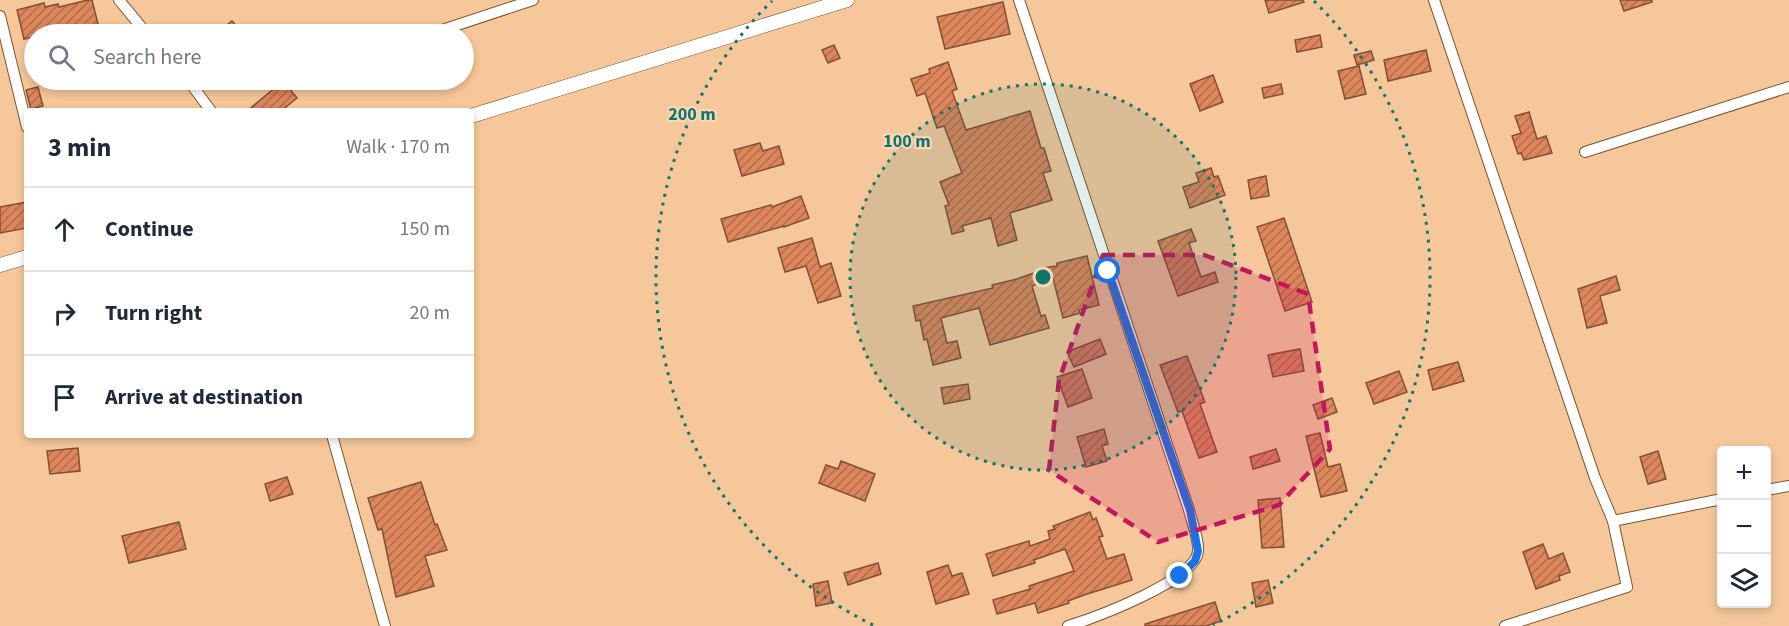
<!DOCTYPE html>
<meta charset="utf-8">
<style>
:root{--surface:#fff;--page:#f2f2f3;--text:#1f2937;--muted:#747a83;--line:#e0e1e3}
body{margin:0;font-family:"Source Sans 3",sans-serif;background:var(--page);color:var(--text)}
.controls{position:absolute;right:18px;bottom:18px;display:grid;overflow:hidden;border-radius:6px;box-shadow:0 3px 9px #0003}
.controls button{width:54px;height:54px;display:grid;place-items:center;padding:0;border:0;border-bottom:2px solid var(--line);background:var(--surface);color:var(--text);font:30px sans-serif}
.stop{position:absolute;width:18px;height:18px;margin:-14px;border:4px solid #1a73e8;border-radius:50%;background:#fff}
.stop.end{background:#1a73e8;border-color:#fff;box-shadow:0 2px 6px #0008}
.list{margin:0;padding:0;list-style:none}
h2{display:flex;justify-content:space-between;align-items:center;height:78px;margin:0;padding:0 24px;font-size:26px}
h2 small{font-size:20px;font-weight:400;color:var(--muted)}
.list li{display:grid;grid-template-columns:39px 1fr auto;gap:18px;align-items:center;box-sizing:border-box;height:84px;padding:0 24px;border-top:2px solid var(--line)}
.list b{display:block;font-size:22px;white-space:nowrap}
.list em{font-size:20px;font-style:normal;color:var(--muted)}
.icon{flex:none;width:33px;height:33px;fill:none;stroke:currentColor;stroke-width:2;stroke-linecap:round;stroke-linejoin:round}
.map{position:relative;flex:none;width:1789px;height:626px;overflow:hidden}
.search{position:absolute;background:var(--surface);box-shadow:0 3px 9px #0003;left:24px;top:24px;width:450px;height:66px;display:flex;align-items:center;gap:15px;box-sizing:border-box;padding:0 21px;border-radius:33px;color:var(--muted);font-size:22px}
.panel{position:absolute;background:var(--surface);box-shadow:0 3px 9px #0003;left:24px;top:108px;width:450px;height:330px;border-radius:6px}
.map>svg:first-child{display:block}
</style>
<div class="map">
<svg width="1789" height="626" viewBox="0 0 1789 626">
<defs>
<pattern id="building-hatch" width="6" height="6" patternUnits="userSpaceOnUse" patternTransform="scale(1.5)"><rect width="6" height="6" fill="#dd855b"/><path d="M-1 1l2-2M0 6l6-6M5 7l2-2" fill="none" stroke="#b36c49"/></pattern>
</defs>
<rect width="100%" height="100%" fill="#f6c79a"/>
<g fill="url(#building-hatch)" stroke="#834f36" stroke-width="1.5">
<polygon points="88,0 92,0 98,24 60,33 60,30 34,34 34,37 24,39 17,10 44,3 45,7 58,4 59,7"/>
<polygon points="1265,0 1303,0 1304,2 1269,13"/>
<polygon points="1620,0 1652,0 1652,2 1624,11"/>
<polygon points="1003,2 1010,34 945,49 937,17"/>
<polygon points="232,21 244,34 215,34"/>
<polygon points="1320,35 1322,47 1297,52 1295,40"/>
<polygon points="834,45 840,58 828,63 822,50"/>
<polygon points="1426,50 1431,71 1388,81 1384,60"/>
<polygon points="1371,51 1374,60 1357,65 1354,55"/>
<polygon points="948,62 957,89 952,91 966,130 1030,111 1041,148 1044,148 1051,171 1043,173 1052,200 1010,213 1017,240 998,246 991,218 962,226 964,231 952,234 945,206 949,205 940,182 962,173 944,126 937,128 925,93 917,96 911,79 930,73 929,69"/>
<polygon points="1359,66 1366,94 1345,99 1338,71"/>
<polygon points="1213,75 1223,102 1200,111 1190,84"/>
<polygon points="283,81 297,98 281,111 247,111"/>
<polygon points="1281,84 1283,94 1264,98 1262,88"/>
<polygon points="38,87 43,106 31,109 26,90"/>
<polygon points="1529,112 1537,139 1546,136 1552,153 1524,160 1521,153 1518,154 1512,136 1521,133 1515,116"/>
<polygon points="760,143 763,151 779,146 784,164 742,176 734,150"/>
<polygon points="1211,168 1214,177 1218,176 1225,195 1190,208 1183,187 1199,182 1196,173"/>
<polygon points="1266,176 1269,196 1251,199 1248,180"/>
<polygon points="801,196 809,218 784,227 784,226 728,242 721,219 771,205 772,207"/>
<polygon points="27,202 27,228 0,233 0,207"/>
<polygon points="1284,218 1312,302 1285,311 1257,227"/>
<polygon points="1191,229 1196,241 1189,243 1201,277 1215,272 1218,282 1178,296 1158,241"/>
<polygon points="812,238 820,267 831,263 841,296 818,303 806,266 785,272 778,248"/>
<polygon points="1087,256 1099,305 1079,310 1080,313 1063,318 1053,278 1032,286 1041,316 1045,315 1049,328 990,345 979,308 941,318 947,343 957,341 961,358 933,365 927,339 924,340 920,320 916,321 913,306 993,288 992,285 1017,279 1042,270 1041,268 1057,266 1057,263"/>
<polygon points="1616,276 1620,290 1600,296 1607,323 1587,328 1578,289"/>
<polygon points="1100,339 1106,354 1074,367 1067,352"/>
<polygon points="1300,349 1304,371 1273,377 1268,355"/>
<polygon points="1187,356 1205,402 1200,404 1217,452 1199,458 1182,411 1178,412 1160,365"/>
<polygon points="1458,362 1464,381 1433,390 1428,370"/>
<polygon points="1082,369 1092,398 1068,407 1057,377"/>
<polygon points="1399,371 1407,392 1374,404 1366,383"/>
<polygon points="968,384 970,399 944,404 941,388"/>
<polygon points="1332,398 1337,412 1318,419 1313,405"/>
<polygon points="1104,429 1108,444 1102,446 1107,461 1086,467 1077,437"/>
<polygon points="1320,433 1328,467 1340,464 1347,491 1321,497 1306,436"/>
<polygon points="78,448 80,471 50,474 47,451"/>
<polygon points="1276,449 1280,461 1253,469 1250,457"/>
<polygon points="1658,451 1666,479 1648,484 1640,457"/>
<polygon points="841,461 875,474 865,501 819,483 826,465 838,469"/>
<polygon points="287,477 293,494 270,501 265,484"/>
<polygon points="421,482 435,525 437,524 447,550 425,556 434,586 396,597 382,529 378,530 368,498"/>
<polygon points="1280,498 1284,547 1262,548 1258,500"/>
<polygon points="1090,512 1093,520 1096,518 1103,536 1099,537 1107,559 1124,554 1132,580 1084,595 1068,601 1069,603 1038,613 1035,603 997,614 993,600 1030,589 1029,586 1074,571 1065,549 1034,560 1035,563 993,576 986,554 1029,541 1030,546 1050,539 1048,531 1055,529 1053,526"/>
<polygon points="179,522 186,549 129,563 122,536"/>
<polygon points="1543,544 1549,559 1563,553 1570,572 1559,576 1560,580 1536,589 1523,552"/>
<polygon points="878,563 881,574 848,585 844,573"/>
<polygon points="948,565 952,576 962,573 969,594 936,604 927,572"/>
<polygon points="1268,580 1273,603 1256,607 1252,583"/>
<polygon points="828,581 832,603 816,606 813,584"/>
<polygon points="1215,602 1221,621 1206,626 1145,626 1145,624"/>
</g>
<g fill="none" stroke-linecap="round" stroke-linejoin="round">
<g stroke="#7d552a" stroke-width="12">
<g id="street">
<polyline points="119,0 147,34"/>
<path d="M1019 0 1189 510C1192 522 1199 539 1198 551 1197 580 1094 618 1068 626"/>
<polyline points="1434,0 1595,478 1613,521 1627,587 1505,626"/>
<polyline points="0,16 27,127"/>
<polyline points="430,34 533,0"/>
<polyline points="188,80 211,111"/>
<polyline points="1585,152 1789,87"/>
<polyline points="332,435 385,626"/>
<polyline points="1766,490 1789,486"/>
<polyline points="1613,521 1722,499"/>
</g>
</g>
<g stroke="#7d552a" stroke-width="15">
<g id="secondary">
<polyline points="471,116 847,0"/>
<polyline points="0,265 27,257"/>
</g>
</g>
<use href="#street" stroke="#fff" stroke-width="10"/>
<use href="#secondary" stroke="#fff" stroke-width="14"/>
</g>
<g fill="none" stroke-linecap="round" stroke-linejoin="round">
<polyline stroke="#1a73e8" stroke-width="8" points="1108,271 1190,510 1198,551 1195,561 1180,576"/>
</g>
<path fill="#c2185b" fill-opacity="0.2" stroke="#c2185b" stroke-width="4.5" stroke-dasharray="12 8" stroke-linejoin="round" d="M1103 255H1204L1308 294 1330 449 1279 505 1158 542 1049 470 1059 380Z"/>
<circle cx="1043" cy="277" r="193" fill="#0f766e" fill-opacity=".12"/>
<g fill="none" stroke="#0f766e" stroke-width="3" stroke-dasharray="3 6">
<circle cx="1043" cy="277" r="193"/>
<path d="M873 625A387 387 0 0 1 772 1M1314 1A387 387 0 0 1 1213 625"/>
</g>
<circle cx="1043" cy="277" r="9" fill="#0f766e" stroke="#fcd6b2" stroke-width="3"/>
<g font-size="18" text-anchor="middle" font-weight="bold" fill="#0f766e" stroke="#fcd6b2" stroke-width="4.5" stroke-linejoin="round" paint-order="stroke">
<text x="692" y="120">200 m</text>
<text x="907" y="147">100 m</text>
</g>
</svg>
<div class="controls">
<button>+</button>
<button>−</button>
<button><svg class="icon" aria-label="layers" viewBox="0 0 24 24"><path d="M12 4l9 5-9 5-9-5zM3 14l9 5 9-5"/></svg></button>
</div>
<div class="stop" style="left:1108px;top:271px"></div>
<div class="stop end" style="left:1180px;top:576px"></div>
<div class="search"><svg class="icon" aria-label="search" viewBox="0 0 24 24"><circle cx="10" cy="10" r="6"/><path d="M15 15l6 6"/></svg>Search here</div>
<section class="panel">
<h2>3 min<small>Walk · 170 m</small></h2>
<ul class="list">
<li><svg class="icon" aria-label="ahead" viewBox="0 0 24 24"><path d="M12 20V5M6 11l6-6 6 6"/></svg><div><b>Continue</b></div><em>150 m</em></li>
<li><svg class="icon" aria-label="right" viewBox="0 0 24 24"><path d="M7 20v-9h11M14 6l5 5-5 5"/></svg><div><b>Turn right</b></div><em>20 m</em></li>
<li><svg class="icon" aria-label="arrive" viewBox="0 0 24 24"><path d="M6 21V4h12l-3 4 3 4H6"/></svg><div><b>Arrive at destination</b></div></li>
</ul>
</section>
</div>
